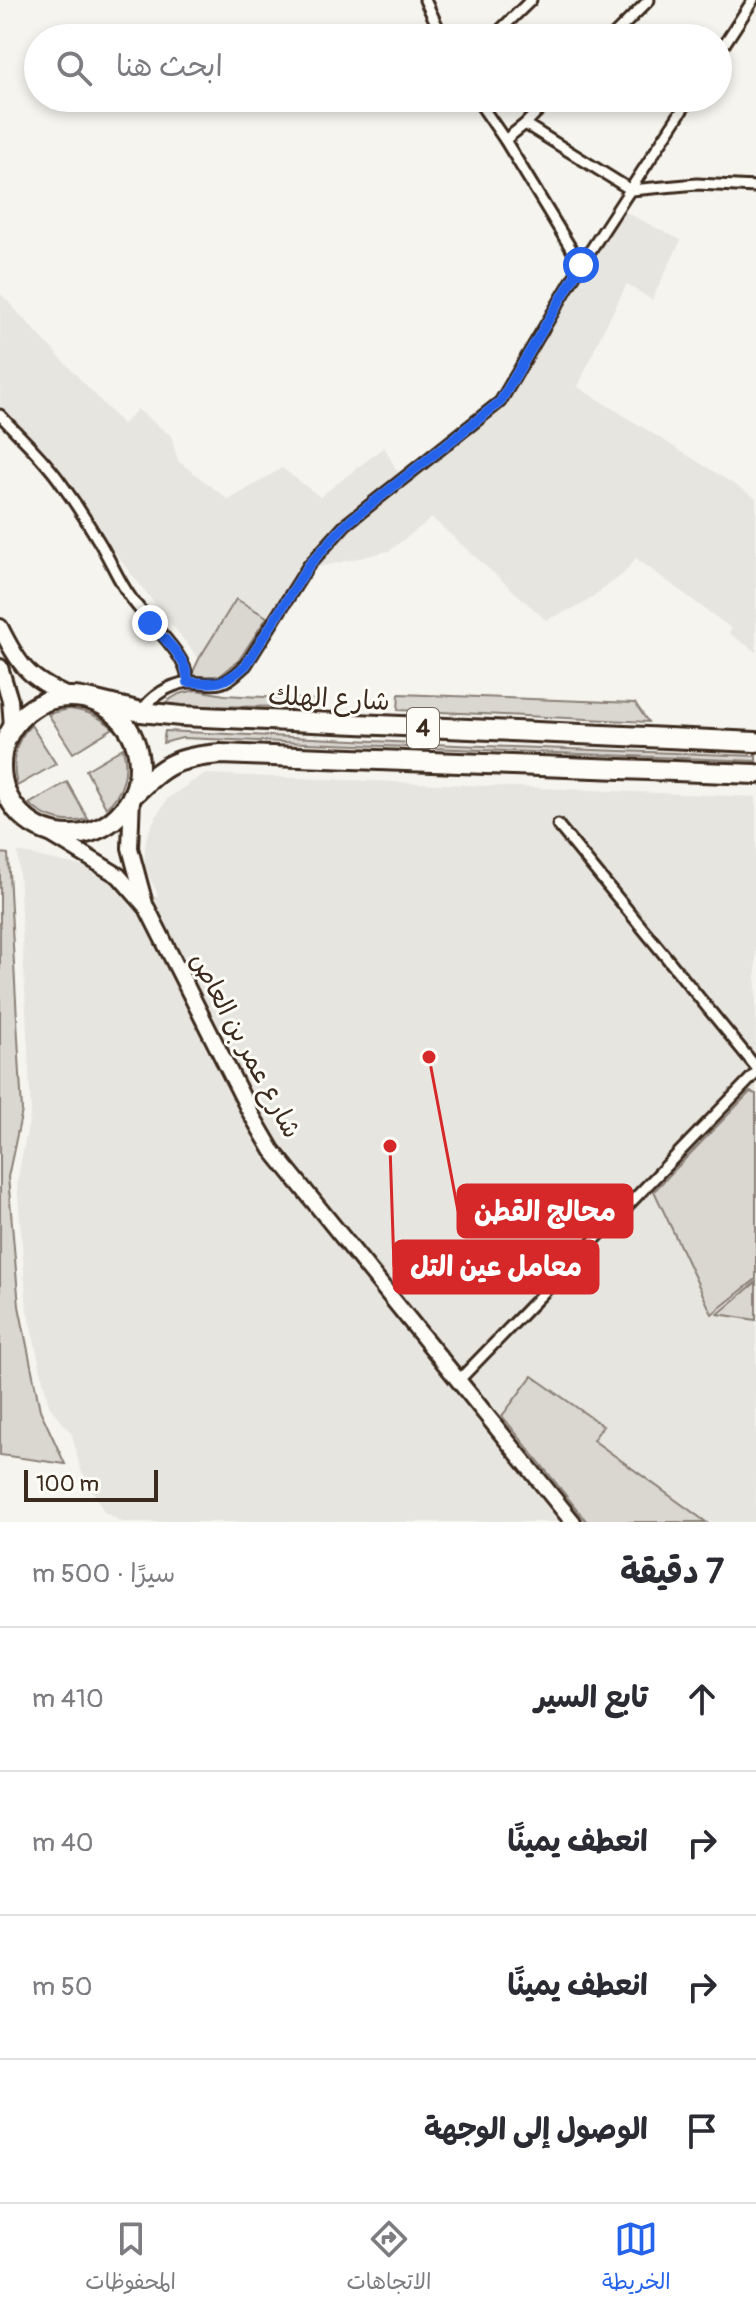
<!DOCTYPE html>
<html lang="ar">
<meta charset="utf-8">
<style>
:root{--surface:#fff;--page:#f2f2f3;--text:#2b2b33;--muted:#7c7c81;--line:#e1e1e2;--accent:#2563eb}
body{margin:0;font-family:Pangolin,"Playpen Sans Arabic",sans-serif;background:var(--page);color:var(--text);direction:rtl}
.scale{position:absolute;left:24px;bottom:20px;width:134px;box-sizing:border-box;padding-left:8px;border:4px solid #3b2a1e;border-top:0;font-size:22px;line-height:28px;white-space:nowrap;color:#3b2a1e;-webkit-text-stroke:6px #fdfcf7;paint-order:stroke}
.stop{position:absolute;width:24px;height:24px;margin:-18px;border:6px solid #2563eb;border-radius:50%;background:#fff}
.stop.end{background:#2563eb;border-color:#fff;box-shadow:0 2px 8px #0008}
.list{margin:0;padding:0;list-style:none}
h2{display:flex;justify-content:space-between;align-items:center;height:104px;margin:0;padding:0 32px;font-size:34px}
h2 small{font-size:26px;font-weight:400;color:var(--muted)}
.list li{display:grid;grid-template-columns:52px 1fr auto;gap:24px;align-items:center;box-sizing:border-box;height:144px;padding:0 32px;border-top:2px solid var(--line)}
.list b{display:block;font-size:30px;white-space:nowrap}
.list em{font-size:26px;font-style:normal;color:var(--muted)}
.icon{flex:none;width:44px;height:44px;fill:none;stroke:currentColor;stroke-width:2;stroke-linecap:round;stroke-linejoin:round}
.map{position:relative;flex:none;width:756px;height:1522px;overflow:hidden;direction:ltr}
.search{position:absolute;background:var(--surface);box-shadow:0 4px 12px #0003;left:24px;right:24px;top:24px;height:88px;display:flex;align-items:center;gap:20px;box-sizing:border-box;padding:0 28px;border-radius:44px;color:var(--muted);font-size:30px}
.sheet{height:680px;background:var(--surface)}
nav{display:flex;justify-content:space-around;align-items:center;box-sizing:border-box;height:112px;border-top:2px solid var(--line);background:var(--surface);font-size:22px;color:var(--muted)}
nav a{display:grid;justify-items:center;gap:4px}
nav .on{color:var(--accent)}
.map>svg:first-child{display:block}
</style>
<div class="map">
<svg width="756" height="1522" viewBox="0 0 756 1522">
<rect width="100%" height="100%" fill="#f5f4ee"/>
<filter id="ink" filterUnits="userSpaceOnUse"><feTurbulence type="fractalNoise" baseFrequency=".0125" numOctaves="2"/><feDisplacementMap in="SourceGraphic" scale="16" xChannelSelector="R" yChannelSelector="G"/><feConvolveMatrix kernelMatrix="1 2 1 2 8 2 1 2 1" color-interpolation-filters="sRGB"/></filter>
<g filter="url(#ink)">
<g fill="#e7e5df">
<polygon points="623,211 681,240 652,300 627,284 599,339 578,387 756,498 756,652 729,633 732,629 636,558 622,575 583,604 546,620 432,518 389,551 315,568 351,529 504,408 566,300"/>
<polygon points="0,293 123,425 137,409 171,436 178,461 229,500 282,468 320,497 384,447 398,473 342,519 304,562 267,617 236,599 199,659 0,409"/>
<polygon points="204,774 756,797 756,1522 122,1522 104,1512 80,1468 72,1434 49,1406 27,1309 17,1182 31,1111 18,852 99,870 114,882 126,896 131,908 158,895 144,865 146,838 155,818 168,798"/>
</g>
<g fill="#dad6d0" stroke="#8a8077" stroke-width="2">
<polygon points="236,599 267,617 239,660 220,676 191,676 199,659"/>
<polygon points="196,690 225,695 319,700 318,707 159,706 179,694"/>
<polygon points="399,694 635,703 648,722 398,710"/>
<path d="M69 709C87 711 99 716 113 728L73 753 48 714Z"/>
<path d="M31 725 56 764 17 786C12 763 13 742 31 725Z"/>
<polygon points="165,731 456,745 756,756 756,761 182,738 163,743"/>
<path d="M123 748C129 770 124 793 106 808L86 770Z"/>
<path d="M67 782 88 819C65 825 46 819 29 804Z"/>
<polygon points="0,853 8,854 22,1111 8,1177 19,1306 40,1410 65,1464 0,1455"/>
<polygon points="750,1092 756,1094 756,1279 712,1314 654,1191"/>
<polygon points="756,1282 756,1320 718,1314"/>
<polygon points="532,1376 603,1426 593,1440 706,1522 587,1522 502,1416"/>
</g>
<g fill="none" stroke-linecap="round" stroke-linejoin="round">
<g stroke="#3b2a1e" stroke-width="15">
<g id="street">
<polyline points="425,0 443,38"/>
<polyline points="492,38 531,0"/>
<polyline points="611,38 649,0"/>
<polyline points="718,54 753,0"/>
<polyline points="476,98 505,140 581,265"/>
<polyline points="525,124 631,190 697,184 756,187"/>
<polyline points="505,140 525,124 551,98"/>
<path d="M0 415C21 438 44 458 61 483 74 501 87 521 98 540 110 559 118 580 131 598 148 623 187 653 188 682"/>
<path d="M141 712C151 696 169 685 188 682 198 681 210 686 220 683 230 681 238 672 246 665L309 565 346 524 500 402 581 265 690 98"/>
<polyline points="558,825 756,1067"/>
<polyline points="458,1381 756,1073"/>
</g>
</g>
<g stroke="#3b2a1e" stroke-width="20">
<g id="secondary">
<path d="M0 627C19 665 27 678 68 696"/>
<polyline points="0,667 10,700 12,727"/>
<polyline points="132,796 130,848 145,904"/>
<polyline points="47,832 119,876 147,908 251,1114 272,1150 573,1522"/>
</g>
</g>
<g stroke="#3b2a1e" stroke-width="24">
<g id="highway">
<circle cx="70" cy="766" r="69"/>
<polyline points="92,700 141,712 181,716 756,742"/>
<path d="M132 796C166 764 173 758 221 754L756 774"/>
</g>
</g>
<use href="#street" stroke="#fdfcf7" stroke-width="9"/>
<use href="#secondary" stroke="#fdfcf7" stroke-width="14"/>
<use href="#highway" stroke="#fdfcf7" stroke-width="18"/>
</g>
</g>
<g fill="none" stroke-linecap="round" stroke-linejoin="round" filter="url(#ink)">
<path stroke="#2563eb" stroke-width="10" d="M150 623C166 641 187 657 188 682 215 684 225 685 246 665L309 565 346 524 500 402 581 265"/>
</g>
<g text-anchor="middle" stroke-width="6" stroke-linejoin="round" paint-order="stroke">
<rect fill="#fdfcf7" stroke="#75695f" stroke-width="2" x="407" y="708" width="32" height="40" rx="6"/>
<g font-size="24" font-weight="bold" fill="#3b2a1e">
<text x="423" y="736">4</text>
</g>
<g font-size="26" fill="#3b2a1e" stroke="#fdfcf7">
<text transform="translate(329 698) rotate(3)" y="9">شارع الهلك</text>
<text transform="translate(246 1045) rotate(62)" y="9">شارع عمر بن العاص</text>
</g>
</g>
<path fill="none" stroke="#d62828" stroke-width="3" d="M429 1057L458 1211M390 1146L394 1267"/>
<g fill="#d62828" stroke="#fdfcf7" stroke-width="3">
<circle cx="429" cy="1057" r="8"/>
<circle cx="390" cy="1146" r="8"/>
</g>
<g fill="#d62828" stroke="#d62828" stroke-width="3">
<rect x="458" y="1185" width="174" height="52" rx="8"/>
<rect x="394" y="1241" width="204" height="52" rx="8"/>
</g>
<g font-size="28" text-anchor="middle" font-weight="bold" fill="#fff">
<text x="545" y="1221">محالج القطن</text>
<text x="496" y="1276">معامل عين التل</text>
</g>
</svg>
<div class="scale">100 m</div>
<div class="stop" style="left:581px;top:265px"></div>
<div class="stop end" style="left:150px;top:623px"></div>
<div class="search"><svg class="icon" aria-label="search" viewBox="0 0 24 24"><circle cx="10" cy="10" r="6"/><path d="M15 15l6 6"/></svg>ابحث هنا</div>
</div>
<section class="sheet">
<h2>7 دقيقة<small>سيرًا · 500 m</small></h2>
<ul class="list">
<li><svg class="icon" aria-label="ahead" viewBox="0 0 24 24"><path d="M12 20V5M6 11l6-6 6 6"/></svg><div><b>تابع السير</b></div><em>410 m</em></li>
<li><svg class="icon" aria-label="right" viewBox="0 0 24 24"><path d="M7 20v-9h11M14 6l5 5-5 5"/></svg><div><b>انعطف يمينًا</b></div><em>40 m</em></li>
<li><svg class="icon" aria-label="right" viewBox="0 0 24 24"><path d="M7 20v-9h11M14 6l5 5-5 5"/></svg><div><b>انعطف يمينًا</b></div><em>50 m</em></li>
<li><svg class="icon" aria-label="arrive" viewBox="0 0 24 24"><path d="M6 21V4h12l-3 4 3 4H6"/></svg><div><b>الوصول إلى الوجهة</b></div></li>
</ul>
</section>
<nav>
<a class="on"><svg class="icon" aria-label="map" viewBox="0 0 24 24"><path d="M3 6l6-2 6 2 6-2v14l-6 2-6-2-6 2zM9 4v14M15 6v14"/></svg>الخريطة</a>
<a><svg class="icon" aria-label="directions" viewBox="0 0 24 24"><path d="M12 3l9 9-9 9-9-9zM9 14v-3h6M13 9l2 2-2 2"/></svg>الاتجاهات</a>
<a><svg class="icon" aria-label="saved" viewBox="0 0 24 24"><path d="M7 4h10v16l-5-4-5 4z"/></svg>المحفوظات</a>
</nav>
